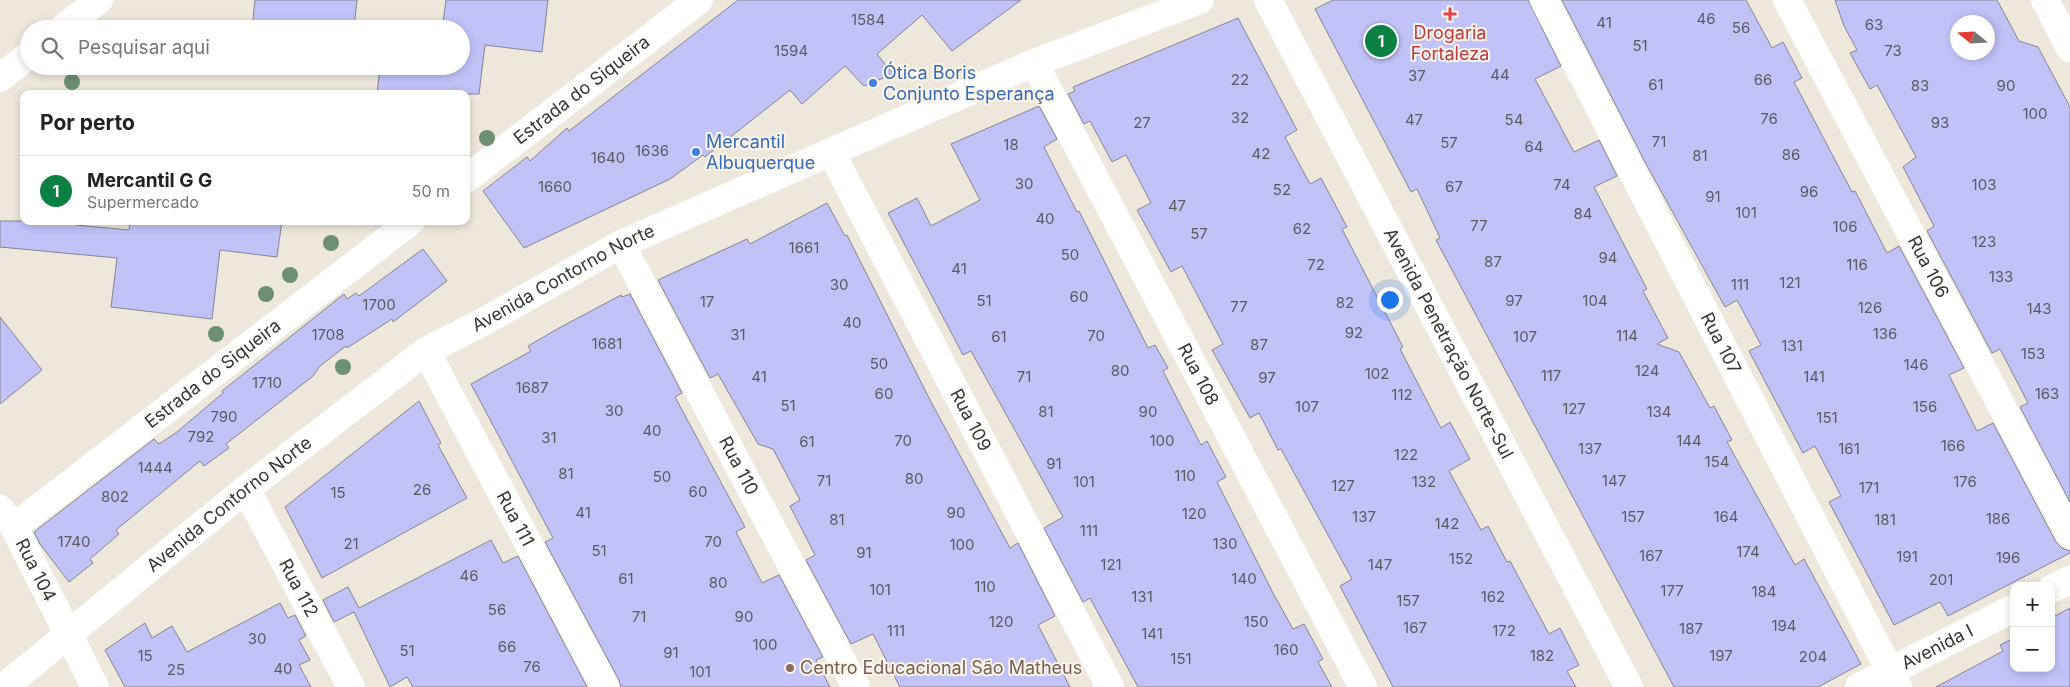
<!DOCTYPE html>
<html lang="pt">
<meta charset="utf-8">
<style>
:root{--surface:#fff;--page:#f2f2f2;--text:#222;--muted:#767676;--line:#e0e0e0;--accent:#0b8043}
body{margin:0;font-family:Inter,sans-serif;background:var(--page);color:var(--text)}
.controls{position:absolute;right:15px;bottom:15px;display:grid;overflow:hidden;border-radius:10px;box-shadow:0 2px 8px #0003}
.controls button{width:45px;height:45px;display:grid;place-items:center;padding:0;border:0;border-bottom:1px solid var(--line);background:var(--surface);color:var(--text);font:25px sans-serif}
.compass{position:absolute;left:1950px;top:15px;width:45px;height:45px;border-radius:50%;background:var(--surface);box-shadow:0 2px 8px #0003;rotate:288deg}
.you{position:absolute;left:1389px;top:299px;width:18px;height:18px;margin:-12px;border:4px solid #fff;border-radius:50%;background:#1a73e8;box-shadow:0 0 0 8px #1a73e833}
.badge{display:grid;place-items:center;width:32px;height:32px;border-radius:50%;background:var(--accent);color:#fff;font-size:16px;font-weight:700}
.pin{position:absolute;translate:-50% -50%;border:2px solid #fff;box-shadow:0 1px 5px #0006}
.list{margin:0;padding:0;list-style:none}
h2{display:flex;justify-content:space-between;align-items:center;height:65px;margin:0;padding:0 20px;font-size:21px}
h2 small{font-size:16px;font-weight:400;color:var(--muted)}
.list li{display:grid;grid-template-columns:32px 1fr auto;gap:15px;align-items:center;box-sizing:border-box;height:70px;padding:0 20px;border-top:1px solid var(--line)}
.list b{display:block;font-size:19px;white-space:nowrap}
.list p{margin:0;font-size:16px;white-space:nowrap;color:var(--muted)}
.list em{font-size:16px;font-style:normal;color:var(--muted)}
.icon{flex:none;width:28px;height:28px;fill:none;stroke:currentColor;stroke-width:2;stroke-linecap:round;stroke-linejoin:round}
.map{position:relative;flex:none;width:2070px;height:687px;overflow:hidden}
.search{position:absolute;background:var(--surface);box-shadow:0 2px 8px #0003;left:20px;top:20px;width:450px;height:55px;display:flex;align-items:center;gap:12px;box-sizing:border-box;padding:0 18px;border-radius:28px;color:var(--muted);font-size:19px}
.panel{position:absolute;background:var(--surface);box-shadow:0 2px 8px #0003;left:20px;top:90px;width:450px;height:135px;border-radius:10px}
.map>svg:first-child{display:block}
</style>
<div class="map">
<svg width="2070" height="687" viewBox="0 0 2070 687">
<rect width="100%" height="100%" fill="#eee7db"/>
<g fill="#c1c2f7" stroke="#858691" fill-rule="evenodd">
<polygon points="255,0 357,0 354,29 252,29"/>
<polygon points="446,0 548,0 542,52 485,45 479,94 377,94 380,66 461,66 461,29 442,29"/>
<polygon points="738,0 1021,0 952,51 922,15 877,54 893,74 864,86 845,66 802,104 790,90 705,157 703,155 670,179 524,248 483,191 527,157 530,161 567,128 569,131"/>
<polygon points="1333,0 1528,0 1561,66 1535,79 1574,152 1599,140 1617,176 1594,187 1647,289 1643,291 1668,338 1657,344 1679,352 1710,408 1714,406 1732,440 1727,442 1795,565 1804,559 1861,664 1818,687 1674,687 1436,240 1440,238 1417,189 1411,192 1315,9"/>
<polygon points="1562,0 1746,0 1772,48 1783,42 1802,78 1794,82 1852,192 1855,191 1887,253 1899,246 1964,368 1949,375 1977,431 1993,423 2056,542 2062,548 2070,551 2070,553 1948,616 1940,602 1894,625 1829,502 1841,496 1815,446 1803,453 1749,351 1761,345 1737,300 1725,307 1645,162"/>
<path d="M1835 0H1997L2019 41 2038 47 2070 107V502L2020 407 2028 403 2000 349 1992 353 1927 231 1934 226 1903 167 1916 157 1877 85 1870 89 1850 53 1857 50 1844 26ZM1958 22H1988V52H1958Z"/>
<polygon points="1238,18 1297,130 1285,137 1296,158 1310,184 1321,178 1347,227 1342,229 1403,347 1400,349 1441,428 1450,422 1470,459 1449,471 1481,530 1488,526 1507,562 1510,561 1549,634 1560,628 1579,665 1567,671 1576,687 1393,687 1340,586 1352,579 1281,449 1278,450 1259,413 1250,418 1212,350 1223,344 1182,266 1171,272 1137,210 1151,203 1126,155 1112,162 1090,121 1084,124 1068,94 1075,91 1073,87"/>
<polygon points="1039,106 1057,139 1044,147 1077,212 1079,211 1148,348 1155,345 1168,368 1163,371 1201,445 1207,441 1226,477 1217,482 1273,593 1293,629 1304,624 1323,659 1318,662 1332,687 1138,687 1090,598 1083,602 1044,528 1063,517 971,351 963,355 888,213 917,198 931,226 980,200 951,144"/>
<polygon points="827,203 845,236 847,235 930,400 1010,548 1018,543 1055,616 1038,625 1070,687 900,687 873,634 851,644 806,560 815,555 790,506 800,500 773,449 758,444 718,374 710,378 658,280 747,239 750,244"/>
<polygon points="0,221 76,221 76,225 129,230 130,221 282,221 277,257 220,250 212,319 111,307 117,258 0,247"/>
<polygon points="423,249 447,281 393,322 392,319 347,348 346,346 320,366 313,376 226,444 229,448 204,466 200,461 116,530 119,534 90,559 93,563 69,582 40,544 34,532 154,439 159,444 177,432 223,393 222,391 344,294 347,299 356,293 359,296"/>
<polygon points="630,294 682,393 675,397 745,527 736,532 762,583 779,575 823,657 816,660 830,687 621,687 619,680 545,542 553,538 471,384 531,351 528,346 559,328 621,295 622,297"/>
<polygon points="0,317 42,370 0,404"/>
<polygon points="419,401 441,443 438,445 467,498 322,578 285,507"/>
<polygon points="491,540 503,563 518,556 587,687 413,687 407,677 390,687 354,612 334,622 323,600 348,587 359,608"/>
<polygon points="280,603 288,618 295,615 306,636 299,640 310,660 299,665 311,687 125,687 105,650 145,623 152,638 172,626 187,652"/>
<polygon points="2070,608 2070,687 1936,687 2003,651 2000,645 2014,638 2014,668 2051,668 2051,618"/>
</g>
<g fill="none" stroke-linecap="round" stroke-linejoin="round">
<g stroke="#fff" stroke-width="28">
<path id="s1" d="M1268 0 1629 687"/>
<path id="s2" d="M1544 0 1898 687"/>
<path id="s3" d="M1787 0 2070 535"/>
<polyline points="2045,0 2070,48"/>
<polyline points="62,29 99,0"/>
<path id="s4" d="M1034 63 1363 687"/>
<polyline points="0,78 29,55"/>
<path id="s5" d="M832 154 1110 687"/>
<path id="s6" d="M466 179 699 0"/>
<path id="s7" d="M621 244 856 687"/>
<path id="s8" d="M426 351 605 687"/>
<path id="s9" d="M246 489 351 687"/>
<path id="s10" d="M0 509 14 527 95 687"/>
<path id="s11" d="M14 527 411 221"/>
<polyline points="2051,589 2070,580"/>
<path id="s12" d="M1859 687 2014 608"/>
</g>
<path stroke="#fff" stroke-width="28" id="s13" d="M4 687 246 489 426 351 483 322 621 244 1034 63 1200 0"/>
</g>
<g fill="#6d8f73">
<circle cx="72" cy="82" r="8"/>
<circle cx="487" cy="138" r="8"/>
<circle cx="331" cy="243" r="8"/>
<circle cx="290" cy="275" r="8"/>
<circle cx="266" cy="294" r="8"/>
<circle cx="216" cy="334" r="8"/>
<circle cx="343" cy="367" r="8"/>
</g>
<path fill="#e0444e" stroke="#fbf4e9" stroke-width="2" d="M1447.5 6.5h5v5h5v5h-5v5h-5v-5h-5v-5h5z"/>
<g fill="#3f7fe0" stroke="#fbf4e9" stroke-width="2">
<circle cx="873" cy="83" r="5"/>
<circle cx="696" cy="152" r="5"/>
</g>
<circle fill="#8d6e63" stroke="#fbf4e9" stroke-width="2" cx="790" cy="668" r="5"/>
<g text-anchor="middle" stroke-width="4" stroke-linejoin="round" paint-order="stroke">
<g font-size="15" fill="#5b5a63">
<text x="1706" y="24">46</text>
<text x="868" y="25">1584</text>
<text x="1604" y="28">41</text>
<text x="1874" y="30">63</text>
<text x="1741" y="33">56</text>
<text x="1640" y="51">51</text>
<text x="791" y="56">1594</text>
<text x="1893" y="56">73</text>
<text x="1500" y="80">44</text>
<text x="1417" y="81">37</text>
<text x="1240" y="85">22</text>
<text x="1763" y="85">66</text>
<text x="1656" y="90">61</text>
<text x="1920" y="91">83</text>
<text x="2006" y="91">90</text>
<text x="2035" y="119">100</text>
<text x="1240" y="123">32</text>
<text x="1769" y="124">76</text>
<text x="1414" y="125">47</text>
<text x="1514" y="125">54</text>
<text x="1142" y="128">27</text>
<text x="1940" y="128">93</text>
<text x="1659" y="147">71</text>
<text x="1449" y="148">57</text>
<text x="1011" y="150">18</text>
<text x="1534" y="152">64</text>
<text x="652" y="156">1636</text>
<text x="1261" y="159">42</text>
<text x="1791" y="160">86</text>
<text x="1700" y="161">81</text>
<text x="608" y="163">1640</text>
<text x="1024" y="189">30</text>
<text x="1562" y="190">74</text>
<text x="1984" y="190">103</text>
<text x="555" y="192">1660</text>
<text x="1454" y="192">67</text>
<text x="1282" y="195">52</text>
<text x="1809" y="197">96</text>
<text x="1713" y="202">91</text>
<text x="1177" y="211">47</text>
<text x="1746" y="218">101</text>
<text x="1583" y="219">84</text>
<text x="1045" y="224">40</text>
<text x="1479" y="231">77</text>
<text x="1845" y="232">106</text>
<text x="1302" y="234">62</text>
<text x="1199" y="239">57</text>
<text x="1984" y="247">123</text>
<text x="804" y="253">1661</text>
<text x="1070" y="260">50</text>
<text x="1608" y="263">94</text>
<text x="1493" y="267">87</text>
<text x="1316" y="270">72</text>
<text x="1857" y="270">116</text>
<text x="959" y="274">41</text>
<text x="2001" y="282">133</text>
<text x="1790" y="288">121</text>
<text x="839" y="290">30</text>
<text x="1740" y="290">111</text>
<text x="1079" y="302">60</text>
<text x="984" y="306">51</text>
<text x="1514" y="306">97</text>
<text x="1595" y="306">104</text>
<text x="707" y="307">17</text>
<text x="1345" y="308">82</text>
<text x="379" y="310">1700</text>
<text x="1239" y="312">77</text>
<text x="1870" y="313">126</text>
<text x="2039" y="314">143</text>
<text x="852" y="328">40</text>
<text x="1354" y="338">92</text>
<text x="1885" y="339">136</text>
<text x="328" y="340">1708</text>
<text x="738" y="340">31</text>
<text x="1096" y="341">70</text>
<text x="1627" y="341">114</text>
<text x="999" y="342">61</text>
<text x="1525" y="342">107</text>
<text x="607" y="349">1681</text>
<text x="1259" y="350">87</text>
<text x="1792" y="351">131</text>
<text x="2033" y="359">153</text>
<text x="879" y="369">50</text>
<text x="1916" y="370">146</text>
<text x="1120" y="376">80</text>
<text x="1647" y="376">124</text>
<text x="1377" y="379">102</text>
<text x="1551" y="381">117</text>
<text x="759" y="382">41</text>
<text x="1024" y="382">71</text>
<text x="1814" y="382">141</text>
<text x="1267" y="383">97</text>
<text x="267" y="388">1710</text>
<text x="532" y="393">1687</text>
<text x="884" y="399">60</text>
<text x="2047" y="399">163</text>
<text x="1402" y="400">112</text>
<text x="788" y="411">51</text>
<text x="1307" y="412">107</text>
<text x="1925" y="412">156</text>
<text x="1574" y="414">127</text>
<text x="614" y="416">30</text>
<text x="1046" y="417">81</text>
<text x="1148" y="417">90</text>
<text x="1659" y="417">134</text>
<text x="224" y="422">790</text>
<text x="1827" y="423">151</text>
<text x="652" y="436">40</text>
<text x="201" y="442">792</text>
<text x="549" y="443">31</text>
<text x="903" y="446">70</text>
<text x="1162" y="446">100</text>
<text x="1689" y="446">144</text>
<text x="807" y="447">61</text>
<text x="1953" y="451">166</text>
<text x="1590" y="454">137</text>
<text x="1849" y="454">161</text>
<text x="1406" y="460">122</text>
<text x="1717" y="467">154</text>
<text x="1054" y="469">91</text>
<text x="155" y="473">1444</text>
<text x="566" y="479">81</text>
<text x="1185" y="481">110</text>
<text x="662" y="482">50</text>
<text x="914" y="484">80</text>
<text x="824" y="486">71</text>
<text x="1614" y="486">147</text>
<text x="1084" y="487">101</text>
<text x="1424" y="487">132</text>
<text x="1965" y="487">176</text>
<text x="1343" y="491">127</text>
<text x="1869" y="493">171</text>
<text x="422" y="495">26</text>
<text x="698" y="497">60</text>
<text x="338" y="498">15</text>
<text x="115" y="502">802</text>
<text x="583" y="518">41</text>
<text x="956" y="518">90</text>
<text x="1194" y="519">120</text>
<text x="1364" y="522">137</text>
<text x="1633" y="522">157</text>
<text x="1726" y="522">164</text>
<text x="1998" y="524">186</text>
<text x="837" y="525">81</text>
<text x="1885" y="525">181</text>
<text x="1447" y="529">142</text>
<text x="1089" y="536">111</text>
<text x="74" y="547">1740</text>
<text x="713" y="547">70</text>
<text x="351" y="549">21</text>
<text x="1225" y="549">130</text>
<text x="962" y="550">100</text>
<text x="599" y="556">51</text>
<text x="1748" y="557">174</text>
<text x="864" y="558">91</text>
<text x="1651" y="561">167</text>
<text x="1907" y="562">191</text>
<text x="2008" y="563">196</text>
<text x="1461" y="564">152</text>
<text x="1111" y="570">121</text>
<text x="1380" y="570">147</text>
<text x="469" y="581">46</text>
<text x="626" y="584">61</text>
<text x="1244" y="584">140</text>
<text x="1941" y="585">201</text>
<text x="718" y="588">80</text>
<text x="985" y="592">110</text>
<text x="880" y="595">101</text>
<text x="1672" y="596">177</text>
<text x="1764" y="597">184</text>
<text x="1142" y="602">131</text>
<text x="1493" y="602">162</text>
<text x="1408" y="606">157</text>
<text x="497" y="615">56</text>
<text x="639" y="622">71</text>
<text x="744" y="622">90</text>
<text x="1001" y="627">120</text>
<text x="1256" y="627">150</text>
<text x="1784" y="631">194</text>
<text x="1415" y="633">167</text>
<text x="1691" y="634">187</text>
<text x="896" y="636">111</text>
<text x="1504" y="636">172</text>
<text x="1152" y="639">141</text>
<text x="257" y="644">30</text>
<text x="765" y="650">100</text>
<text x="507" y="652">66</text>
<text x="1286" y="655">160</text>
<text x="407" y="656">51</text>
<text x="671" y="658">91</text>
<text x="145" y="661">15</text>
<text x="1542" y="661">182</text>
<text x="1721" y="661">197</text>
<text x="1813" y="662">204</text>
<text x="1181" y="664">151</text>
<text x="532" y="672">76</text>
<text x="283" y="674">40</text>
<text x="176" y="675">25</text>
<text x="700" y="677">101</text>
</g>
<g font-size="18" fill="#be3a42" stroke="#fbf4e9">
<text x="1450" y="39">Drogaria<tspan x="1450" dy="21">Fortaleza</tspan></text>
</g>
<g font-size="18" fill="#366cbe" stroke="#fbf4e9" text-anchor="start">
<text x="883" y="79">Ótica Boris<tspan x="883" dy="21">Conjunto Esperança</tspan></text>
<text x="706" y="148">Mercantil<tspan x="706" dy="21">Albuquerque</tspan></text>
</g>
<g font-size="18" fill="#393732" stroke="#fbf4e9">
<text dy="6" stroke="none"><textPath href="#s6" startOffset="146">Estrada do Siqueira</textPath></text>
<text dy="6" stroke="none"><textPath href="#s3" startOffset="302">Rua 106</textPath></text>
<text dy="6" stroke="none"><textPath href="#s13" startOffset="695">Avenida Contorno Norte</textPath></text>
<text dy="6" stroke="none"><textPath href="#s1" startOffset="388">Avenida Penetração Norte-Sul</textPath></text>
<text dy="6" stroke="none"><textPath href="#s2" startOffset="386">Rua 107</textPath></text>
<text dy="6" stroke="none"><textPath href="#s11" startOffset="251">Estrada do Siqueira</textPath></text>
<text dy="6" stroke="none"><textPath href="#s4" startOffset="352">Rua 108</textPath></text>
<text dy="6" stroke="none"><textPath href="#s5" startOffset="300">Rua 109</textPath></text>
<text dy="6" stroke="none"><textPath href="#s7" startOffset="251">Rua 110</textPath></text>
<text dy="6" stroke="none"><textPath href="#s13" startOffset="290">Avenida Contorno Norte</textPath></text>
<text dy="6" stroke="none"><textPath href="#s8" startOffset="190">Rua 111</textPath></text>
<text dy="6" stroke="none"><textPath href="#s10" startOffset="71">Rua 104</textPath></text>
<text dy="6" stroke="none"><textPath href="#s9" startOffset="112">Rua 112</textPath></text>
<text dy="6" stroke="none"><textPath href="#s12" startOffset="88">Avenida I</textPath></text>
</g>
<g font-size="18" fill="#785e54" stroke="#fbf4e9" text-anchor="start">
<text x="800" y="674">Centro Educacional São Matheus</text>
</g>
</g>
</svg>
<div class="controls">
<button>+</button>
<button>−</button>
</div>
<svg class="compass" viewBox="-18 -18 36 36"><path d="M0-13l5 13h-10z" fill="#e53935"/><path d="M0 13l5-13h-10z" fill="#767676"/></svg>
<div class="you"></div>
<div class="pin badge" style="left:1381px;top:41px">1</div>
<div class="search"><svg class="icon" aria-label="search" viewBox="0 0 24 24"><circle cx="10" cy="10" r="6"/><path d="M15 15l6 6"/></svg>Pesquisar aqui</div>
<section class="panel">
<h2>Por perto<small></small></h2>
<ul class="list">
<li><span class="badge">1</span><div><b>Mercantil G G</b><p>Supermercado</p></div><em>50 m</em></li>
</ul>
</section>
</div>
